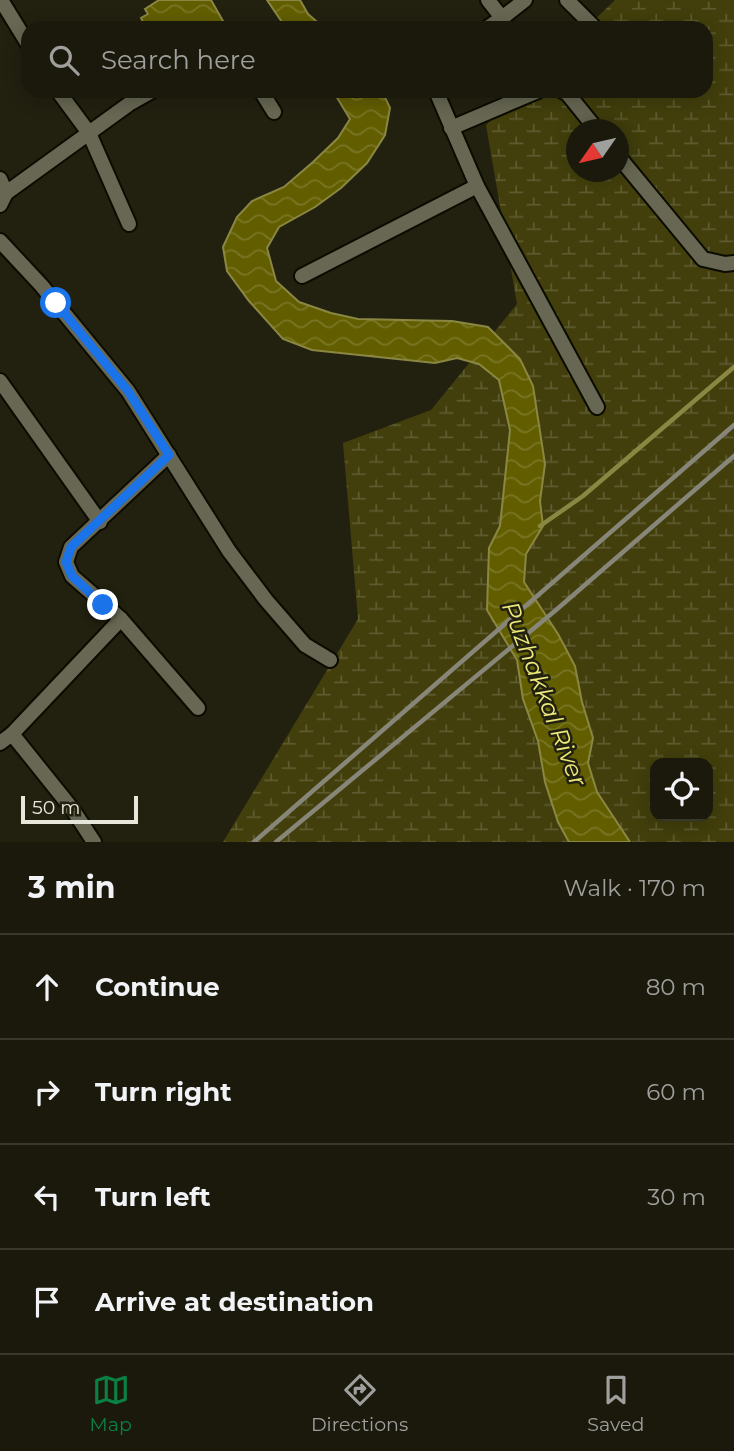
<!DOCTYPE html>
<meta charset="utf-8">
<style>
:root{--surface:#1a190c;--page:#27261a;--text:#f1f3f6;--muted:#9fa09d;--line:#38382d;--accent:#0b8043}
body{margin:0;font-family:Montserrat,sans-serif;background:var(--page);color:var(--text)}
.controls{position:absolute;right:21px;bottom:21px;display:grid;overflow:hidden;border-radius:14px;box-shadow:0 4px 18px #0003}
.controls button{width:63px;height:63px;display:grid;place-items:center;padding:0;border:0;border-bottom:2px solid var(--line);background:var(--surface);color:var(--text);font:35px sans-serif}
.compass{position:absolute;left:566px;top:119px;width:63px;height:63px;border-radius:50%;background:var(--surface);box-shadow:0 4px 18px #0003;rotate:236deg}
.scale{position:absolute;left:21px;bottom:18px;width:117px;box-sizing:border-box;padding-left:7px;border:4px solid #e6e6db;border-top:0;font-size:19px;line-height:24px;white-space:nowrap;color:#e6e6db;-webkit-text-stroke:5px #222110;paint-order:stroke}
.stop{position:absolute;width:21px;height:21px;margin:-16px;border:5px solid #1a73e8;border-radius:50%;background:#fff}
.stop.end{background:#1a73e8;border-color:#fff;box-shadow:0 2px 7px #0008}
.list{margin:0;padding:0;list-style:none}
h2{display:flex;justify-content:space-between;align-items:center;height:91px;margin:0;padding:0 28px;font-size:30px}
h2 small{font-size:23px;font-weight:400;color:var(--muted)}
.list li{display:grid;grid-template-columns:46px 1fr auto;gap:21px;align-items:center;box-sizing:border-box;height:105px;padding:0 28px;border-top:2px solid var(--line)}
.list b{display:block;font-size:26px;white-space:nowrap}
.list em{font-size:23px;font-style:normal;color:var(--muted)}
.icon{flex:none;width:38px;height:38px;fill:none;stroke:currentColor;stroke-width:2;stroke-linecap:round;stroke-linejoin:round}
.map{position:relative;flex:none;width:734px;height:842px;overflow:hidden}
.search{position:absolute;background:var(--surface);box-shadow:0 4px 18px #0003;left:21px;right:21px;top:21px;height:77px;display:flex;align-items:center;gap:18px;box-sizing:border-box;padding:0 24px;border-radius:21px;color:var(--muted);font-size:26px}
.sheet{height:511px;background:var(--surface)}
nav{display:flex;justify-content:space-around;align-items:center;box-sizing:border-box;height:98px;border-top:2px solid var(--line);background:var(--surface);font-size:19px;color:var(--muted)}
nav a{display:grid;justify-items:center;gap:4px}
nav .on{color:var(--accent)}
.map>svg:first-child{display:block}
</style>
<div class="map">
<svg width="734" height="842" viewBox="0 0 734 842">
<defs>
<pattern id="wetland-marsh" width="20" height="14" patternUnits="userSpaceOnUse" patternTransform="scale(1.75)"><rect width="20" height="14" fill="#423f0c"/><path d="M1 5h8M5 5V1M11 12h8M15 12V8" fill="none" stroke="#5d5b2f"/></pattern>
<pattern id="water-waves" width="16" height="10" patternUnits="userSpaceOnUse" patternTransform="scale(1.75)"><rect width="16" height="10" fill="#625e00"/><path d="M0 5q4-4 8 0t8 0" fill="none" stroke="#787525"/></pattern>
</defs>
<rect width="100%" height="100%" fill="#222110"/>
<path fill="url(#wetland-marsh)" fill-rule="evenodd" d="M615 0H734V842H223L358 619 343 443 431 410 517 304 486 125 521 91H706V28H586ZM576 130H618V172H576ZM655 763H708V816H655Z"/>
<g fill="url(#water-waves)" stroke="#8a8742" stroke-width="2">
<polygon points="159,0 211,0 227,28 146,28 141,18 148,14 145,9"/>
<polygon points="267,0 300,0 308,14 324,28 286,28"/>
<polygon points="333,91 382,91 390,108 385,135 367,163 341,188 315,207 279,227 267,248 276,281 299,302 331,313 358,319 452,321 488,327 520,359 533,386 545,464 540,501 543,526 526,554 524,582 558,634 575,666 582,702 593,738 588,763 597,792 630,842 569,842 558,822 545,782 538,741 523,699 517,660 487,610 489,548 500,526 510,430 499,380 479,364 457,358 435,363 312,350 283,339 249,301 227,271 223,247 237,217 252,201 284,187 313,162 338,138 350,119"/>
</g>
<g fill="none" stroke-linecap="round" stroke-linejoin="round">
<polyline stroke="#8a8742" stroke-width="4.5" points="540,526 583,496 734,367"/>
<g stroke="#0b0b00" stroke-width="18">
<g id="minor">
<polyline points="1,0 28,44"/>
<polyline points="567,0 595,28"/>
<polyline points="502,18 525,0"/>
<polyline points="487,28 502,18 488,0"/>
<polyline points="58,91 89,133 129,224"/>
<polyline points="261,91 274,112"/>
<polyline points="562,91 567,93 597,130"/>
<polyline points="451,128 538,91"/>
<polyline points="618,156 703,259 725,264 734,263"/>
<polyline points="0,179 6,193 0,205"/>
<polyline points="477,186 597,407"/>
<polyline points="6,193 129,104 152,91"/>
<polyline points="0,241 41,285 128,391 229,551 266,600 305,645 330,660"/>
<polyline points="302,276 477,186 436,91"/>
<polyline points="0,381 100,522"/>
<polyline points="169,455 71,547 66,562 72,576 121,619 198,708"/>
<polyline points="12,734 121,619"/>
<polyline points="0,743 12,734 73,810 94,842"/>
</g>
</g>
<use href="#minor" stroke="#676753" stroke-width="14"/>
<g stroke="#878679" stroke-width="4.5">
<polyline points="254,842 734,425"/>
<polyline points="276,842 556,610 734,456"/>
</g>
</g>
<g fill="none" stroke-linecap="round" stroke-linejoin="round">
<polyline stroke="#1a73e8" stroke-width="9" points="56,303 128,391 169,455 71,547 66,562 72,576 103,605"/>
</g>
<g text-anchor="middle" stroke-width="5" stroke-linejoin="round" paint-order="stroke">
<g font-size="24" font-style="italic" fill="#ece87a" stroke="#222110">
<text transform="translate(544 694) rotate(69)" y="8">Puzhakkal River</text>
</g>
</g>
</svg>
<div class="controls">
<button><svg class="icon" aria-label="locate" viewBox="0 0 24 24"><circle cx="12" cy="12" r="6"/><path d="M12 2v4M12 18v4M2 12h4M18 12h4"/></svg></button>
</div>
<svg class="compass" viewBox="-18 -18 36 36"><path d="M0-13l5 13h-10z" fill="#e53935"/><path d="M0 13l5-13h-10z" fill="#9fa09d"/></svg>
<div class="scale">50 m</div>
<div class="stop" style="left:56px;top:303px"></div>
<div class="stop end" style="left:103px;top:605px"></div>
<div class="search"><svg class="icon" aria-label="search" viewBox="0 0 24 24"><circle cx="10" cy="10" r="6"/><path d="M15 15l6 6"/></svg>Search here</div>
</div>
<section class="sheet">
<h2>3 min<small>Walk · 170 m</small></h2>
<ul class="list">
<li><svg class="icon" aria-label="ahead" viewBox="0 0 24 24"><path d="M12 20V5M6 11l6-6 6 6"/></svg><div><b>Continue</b></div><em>80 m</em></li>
<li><svg class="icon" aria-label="right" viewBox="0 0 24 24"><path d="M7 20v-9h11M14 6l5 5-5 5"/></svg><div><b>Turn right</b></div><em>60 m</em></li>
<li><svg class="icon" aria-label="left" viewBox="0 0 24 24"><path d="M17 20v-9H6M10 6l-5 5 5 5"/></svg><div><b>Turn left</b></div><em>30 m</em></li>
<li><svg class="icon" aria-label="arrive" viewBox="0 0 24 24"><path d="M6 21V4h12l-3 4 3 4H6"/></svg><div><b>Arrive at destination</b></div></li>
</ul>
</section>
<nav>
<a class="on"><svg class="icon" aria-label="map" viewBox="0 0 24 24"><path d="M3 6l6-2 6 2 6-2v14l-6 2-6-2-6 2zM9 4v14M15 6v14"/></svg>Map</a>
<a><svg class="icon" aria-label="directions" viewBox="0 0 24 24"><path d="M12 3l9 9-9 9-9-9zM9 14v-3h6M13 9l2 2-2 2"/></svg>Directions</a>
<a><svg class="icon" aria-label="saved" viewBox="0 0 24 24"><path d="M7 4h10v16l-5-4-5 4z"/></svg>Saved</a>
</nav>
